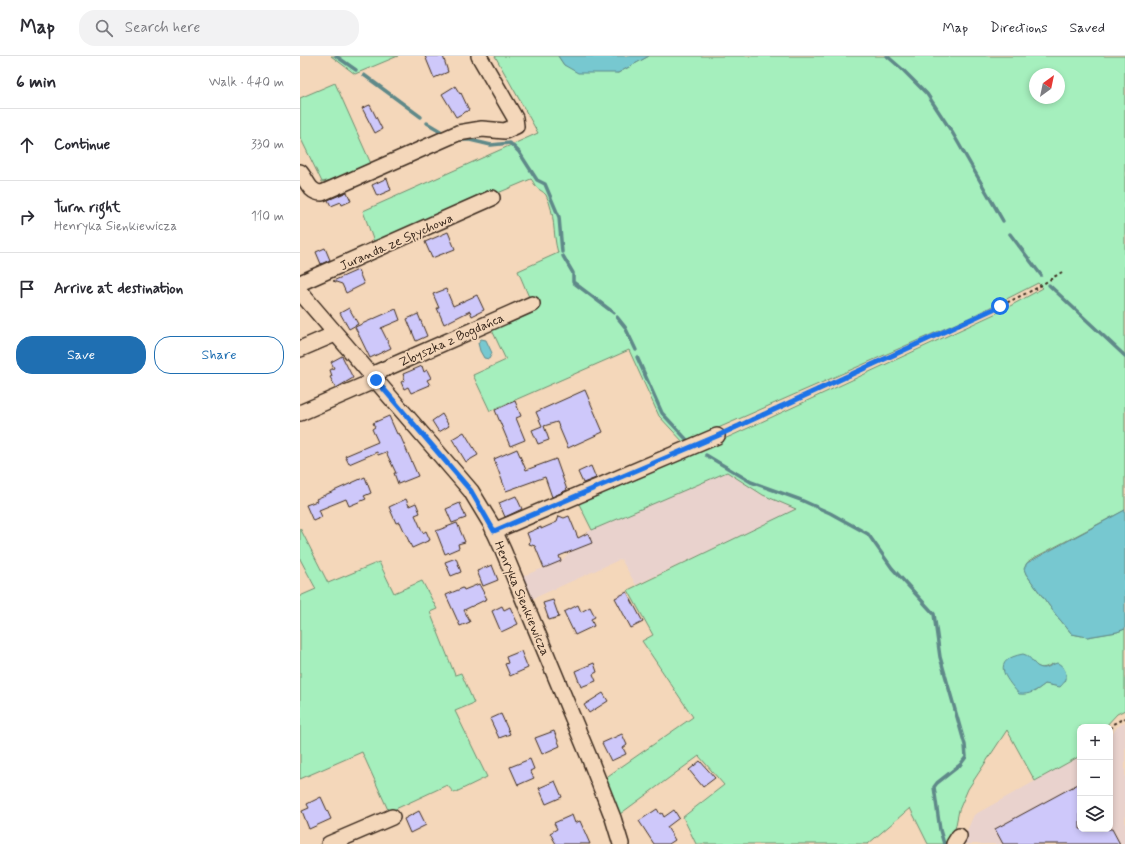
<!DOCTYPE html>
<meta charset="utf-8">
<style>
:root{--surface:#fff;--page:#f2f2f3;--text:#2b2b33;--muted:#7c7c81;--line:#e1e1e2;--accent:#1f6fb2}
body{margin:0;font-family:Mynerve,sans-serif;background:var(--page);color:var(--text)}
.controls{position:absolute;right:12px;bottom:12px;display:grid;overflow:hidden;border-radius:8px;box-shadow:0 2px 6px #0003}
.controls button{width:36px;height:36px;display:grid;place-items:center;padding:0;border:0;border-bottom:1px solid var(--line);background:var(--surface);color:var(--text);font:20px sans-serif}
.compass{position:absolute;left:729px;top:12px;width:36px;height:36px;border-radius:50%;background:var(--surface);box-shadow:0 2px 6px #0003;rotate:33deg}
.stop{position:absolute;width:12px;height:12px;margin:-9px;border:3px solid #1a73e8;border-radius:50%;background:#fff}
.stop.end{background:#1a73e8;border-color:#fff;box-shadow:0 1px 4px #0008}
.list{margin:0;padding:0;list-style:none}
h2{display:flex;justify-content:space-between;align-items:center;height:52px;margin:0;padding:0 16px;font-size:17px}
h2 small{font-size:13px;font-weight:400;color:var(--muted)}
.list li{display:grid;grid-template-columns:26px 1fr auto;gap:12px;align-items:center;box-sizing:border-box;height:72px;padding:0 16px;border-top:1px solid var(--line)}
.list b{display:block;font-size:15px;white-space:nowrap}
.list p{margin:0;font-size:13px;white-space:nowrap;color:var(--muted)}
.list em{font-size:13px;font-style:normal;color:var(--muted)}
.actions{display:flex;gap:8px;padding:12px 16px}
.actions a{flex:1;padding:9px 0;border:1px solid var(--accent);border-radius:16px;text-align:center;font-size:14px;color:var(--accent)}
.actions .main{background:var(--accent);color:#fff}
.icon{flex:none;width:22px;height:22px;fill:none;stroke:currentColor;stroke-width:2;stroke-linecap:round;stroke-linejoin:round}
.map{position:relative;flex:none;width:825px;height:788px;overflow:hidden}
header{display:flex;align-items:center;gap:24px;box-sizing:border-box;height:56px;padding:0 20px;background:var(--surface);border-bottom:1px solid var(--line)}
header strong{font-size:19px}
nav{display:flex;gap:22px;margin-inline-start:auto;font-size:14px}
.search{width:280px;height:36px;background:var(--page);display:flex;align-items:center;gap:10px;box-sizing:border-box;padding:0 14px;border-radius:16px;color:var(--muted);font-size:15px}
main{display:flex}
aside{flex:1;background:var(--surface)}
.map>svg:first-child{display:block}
</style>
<header>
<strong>Map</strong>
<div class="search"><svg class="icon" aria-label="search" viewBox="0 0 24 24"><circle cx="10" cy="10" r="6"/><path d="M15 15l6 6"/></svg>Search here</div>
<nav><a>Map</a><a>Directions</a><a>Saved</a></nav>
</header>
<main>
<aside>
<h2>6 min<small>Walk · 440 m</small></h2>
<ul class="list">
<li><svg class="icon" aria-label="ahead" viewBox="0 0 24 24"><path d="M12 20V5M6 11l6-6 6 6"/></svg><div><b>Continue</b></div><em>330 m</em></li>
<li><svg class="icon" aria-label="right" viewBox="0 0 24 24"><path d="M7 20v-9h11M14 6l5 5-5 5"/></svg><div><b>Turn right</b><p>Henryka Sienkiewicza</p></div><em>110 m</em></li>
<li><svg class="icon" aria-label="arrive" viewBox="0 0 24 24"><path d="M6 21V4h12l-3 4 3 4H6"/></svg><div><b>Arrive at destination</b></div></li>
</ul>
<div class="actions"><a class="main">Save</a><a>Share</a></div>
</aside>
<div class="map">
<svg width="825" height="788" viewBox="0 0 825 788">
<rect width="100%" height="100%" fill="#f4d7ba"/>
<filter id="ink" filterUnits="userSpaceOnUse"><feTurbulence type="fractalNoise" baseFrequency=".025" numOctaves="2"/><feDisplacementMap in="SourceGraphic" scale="8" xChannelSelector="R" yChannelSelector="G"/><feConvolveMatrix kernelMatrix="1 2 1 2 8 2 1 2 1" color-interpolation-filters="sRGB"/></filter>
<g filter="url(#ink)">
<g fill="#e9d2cd">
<polygon points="427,416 463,439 497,453 336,529 321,503 232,543 223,520 261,505 270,496 292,487 287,476"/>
<polygon points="825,666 825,788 661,788 674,759 780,700 780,773 810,773 810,682 817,671"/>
</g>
<g fill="#a5efbd" stroke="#708c6e" fill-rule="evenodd">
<polygon points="31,0 98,0 55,18"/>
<path d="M195 0H258L264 9 318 17 349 0H825V454L730 504C725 508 724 512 726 518L756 559 772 578 787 581 817 576 825 573V654L817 658 805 671H780V700L735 725 707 674 668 733 659 754 652 788H628L610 752 568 788H396L383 761 424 729 399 700 320 758 305 722 393 661 342 585 353 579 328 534 496 453 463 439 427 416 292 474 278 446 431 380 701 255 743 232 738 227 669 262 384 387 359 360 329 294 190 355 173 319 206 304 191 272 234 253 218 215 258 197C252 176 256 159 246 139 243 135 239 134 236 131 234 128 233 125 231 123L75 189 63 155 238 77ZM735 18H759V42H735ZM731 604C738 613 742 614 752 608L756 630 745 628 734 636Z"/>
<polygon points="35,27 72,110 52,120 22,126 0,81 0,42"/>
<polygon points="0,472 28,527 79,506 94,537 122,525 137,553 130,556 155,619 161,617 174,647 155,655 187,721 154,737 147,729 89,756 62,696 0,723 0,540 16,533 0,503"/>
</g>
<g fill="#77c8d0" stroke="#5f8989">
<polygon points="258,0 349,0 318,17 278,17 264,9"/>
<polygon points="181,283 186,284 192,297 189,303 184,302 180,295 178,287"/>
<polygon points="825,454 825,573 817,576 787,581 772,578 756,559 726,518 724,513 727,507"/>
<path d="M723 598C733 600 733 613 745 612 749 611 753 608 757 607 763 609 767 616 766 623 766 626 762 628 760 631L745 628C736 635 730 639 719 638 704 621 691 604 723 598Z"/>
</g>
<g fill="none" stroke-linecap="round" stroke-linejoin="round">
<g stroke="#5f8989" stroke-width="3.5">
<polyline points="36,0 56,14"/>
<polyline points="587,0 602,13 627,38 652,76 703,165"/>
<polyline points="64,19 121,61"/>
<polyline points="127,67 142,76"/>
<polyline points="157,84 170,84 191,89 210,87 219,96 237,124 245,128 259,161 262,196"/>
<polyline points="710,178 741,219"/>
<polyline points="263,200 273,217 273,226 314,257"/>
<polyline points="749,229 825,300"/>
<polyline points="317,261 325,271 336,294"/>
<polyline points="337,301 362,357 388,385"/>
<polyline points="406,399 451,426 501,444 530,457 568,478 592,512 634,558 640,601 665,689 666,701 660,709 637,727 634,731 640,774 644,788"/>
</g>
</g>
<g fill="#cec8fa" stroke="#3b2a1e">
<polygon points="125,0 143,0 148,16 134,22"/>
<polygon points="155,30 160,38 161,37 169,54 156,61 142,38"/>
<polygon points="70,49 82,73 75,77 62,52"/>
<polygon points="87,122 91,134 77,140 72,129"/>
<polygon points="47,136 51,145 42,149 41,146 31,150 28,144"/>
<polygon points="148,176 155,193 132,202 125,186"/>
<polygon points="25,192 30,204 21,208 16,196"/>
<polygon points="58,214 64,228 46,237 42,228 33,225"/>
<polygon points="146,233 153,250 177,239 184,254 172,260 170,255 144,268 137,252 139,252 133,238"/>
<polygon points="49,252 58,268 49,273 40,257"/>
<polygon points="96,253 100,264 81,272 91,292 70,302 55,271"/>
<polygon points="118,258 127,280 116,285 107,263"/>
<polygon points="42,300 53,322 36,332 30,321 32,320 30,314 34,312 31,306"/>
<polygon points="122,310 124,316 127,314 131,322 127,324 130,329 111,337 108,331 104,333 101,326 105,324 103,318"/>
<polygon points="285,334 303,376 268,392 257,366 244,370 249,384 238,388 232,374 242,370 236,356"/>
<polygon points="215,345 221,360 216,362 225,384 210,390 195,354"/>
<polygon points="142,358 149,370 139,376 132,365"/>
<polygon points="89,360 97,378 99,377 118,420 98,428 94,417 96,417 86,396 78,399 77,396 49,408 45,400 78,386 72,373 75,371 73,367"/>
<polygon points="164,376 178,399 166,406 152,383"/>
<polygon points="217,393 226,414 256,403 267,434 252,441 245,421 206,435 194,403"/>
<polygon points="291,410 296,422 283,427 278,416"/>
<polygon points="65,421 71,437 64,440 66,443 49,450 46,443 19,454 22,461 13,465 6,449 17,445 16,443"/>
<polygon points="216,440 222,453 205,461 199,447"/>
<polygon points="106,443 109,450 116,447 120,457 115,459 123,477 126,475 130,484 112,492 100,466 96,467 89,451"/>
<polygon points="160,447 166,462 152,467 146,453"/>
<polygon points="259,460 264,462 269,460 278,482 288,477 292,487 259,500 261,505 244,512 235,490 229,488 230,485 227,477 241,471 241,473 257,466"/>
<polygon points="157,467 165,486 158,488 159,492 145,498 136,475"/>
<polygon points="156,502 161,516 151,520 145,506"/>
<polygon points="192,509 198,524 183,530 177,515"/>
<polygon points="179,528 187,543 164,554 170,566 160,570 146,539 163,532 164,534"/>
<polygon points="327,536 343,566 331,572 315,542"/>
<polygon points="253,544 259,561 249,564 243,547"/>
<polygon points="278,549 281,556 290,551 295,561 291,563 294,570 275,579 264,556"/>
<polygon points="202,550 204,554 210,551 218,568 201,576 192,555"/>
<polygon points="221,595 228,612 210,620 205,608 208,607 206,601"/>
<polygon points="294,607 297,616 293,618 296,625 281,631 275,615"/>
<polygon points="303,637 308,645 289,657 284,649"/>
<polygon points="201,658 210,678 199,682 190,663"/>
<polygon points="254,675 260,690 242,698 235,682"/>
<polygon points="322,678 327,689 323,692 326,698 311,705 302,687"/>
<polygon points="230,703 234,713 230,715 234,722 218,729 210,711"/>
<polygon points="400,705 415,722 403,731 389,714"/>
<polygon points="255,725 262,741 246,748 239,732"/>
<polygon points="780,727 780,773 812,773 820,788 703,788 695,773"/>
<polygon points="21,741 31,763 9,773 2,755 9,752 7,748"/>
<polygon points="357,753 360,758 362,757 364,761 374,754 379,762 367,771 375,784 369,788 354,788 339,765"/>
<polygon points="119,755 126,769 110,777 104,763"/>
<polygon points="272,759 275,767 280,765 290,788 256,788 250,777 257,773 254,767"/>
</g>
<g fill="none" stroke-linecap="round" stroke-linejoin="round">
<g stroke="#3b2a1e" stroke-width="18">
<g id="minor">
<path d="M0 116C7 124 9 137 22 137L158 77 182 73 205 75 216 70 215 62 179 0"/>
<polyline points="0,227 192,142"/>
<polyline points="0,236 171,435 191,468 203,494 289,701 313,762 321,788"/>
<polyline points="0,293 35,278"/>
<polyline points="71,319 232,248"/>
<polyline points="0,357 76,324"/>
<polyline points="194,475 417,380"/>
<polyline points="29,788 92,761"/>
<polyline points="654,788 659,780"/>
</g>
</g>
<g stroke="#3b2a1e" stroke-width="2" stroke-dasharray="3 3" stroke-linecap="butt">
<polyline points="429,374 700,250 735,233 762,216"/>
<polyline points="810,673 813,668 825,662"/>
</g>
<use href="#minor" stroke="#f4d7ba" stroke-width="15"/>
</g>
</g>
<g fill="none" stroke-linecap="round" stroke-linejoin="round" filter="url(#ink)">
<polyline stroke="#1a73e8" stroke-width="5" points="76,324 171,435 194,475 417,380 700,250"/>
</g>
<g text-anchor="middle" stroke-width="3.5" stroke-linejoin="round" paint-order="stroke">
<g font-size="13" fill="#3b2a1e" stroke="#f4d7ba">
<text transform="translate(96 185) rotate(-24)" y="5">Juranda ze Spychowa</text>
<text transform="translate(151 283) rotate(-24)" y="5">Zbyszka z Bogdańca</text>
<text transform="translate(223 542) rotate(67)" y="5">Henryka Sienkiewicza</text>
</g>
</g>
</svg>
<div class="controls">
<button>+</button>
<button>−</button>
<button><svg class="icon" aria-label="layers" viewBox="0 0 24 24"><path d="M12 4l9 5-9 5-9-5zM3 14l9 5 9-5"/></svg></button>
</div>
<svg class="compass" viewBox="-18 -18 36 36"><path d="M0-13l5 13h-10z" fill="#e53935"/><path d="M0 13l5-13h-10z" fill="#7c7c81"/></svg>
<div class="stop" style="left:700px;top:250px"></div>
<div class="stop end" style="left:76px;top:324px"></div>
</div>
</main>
